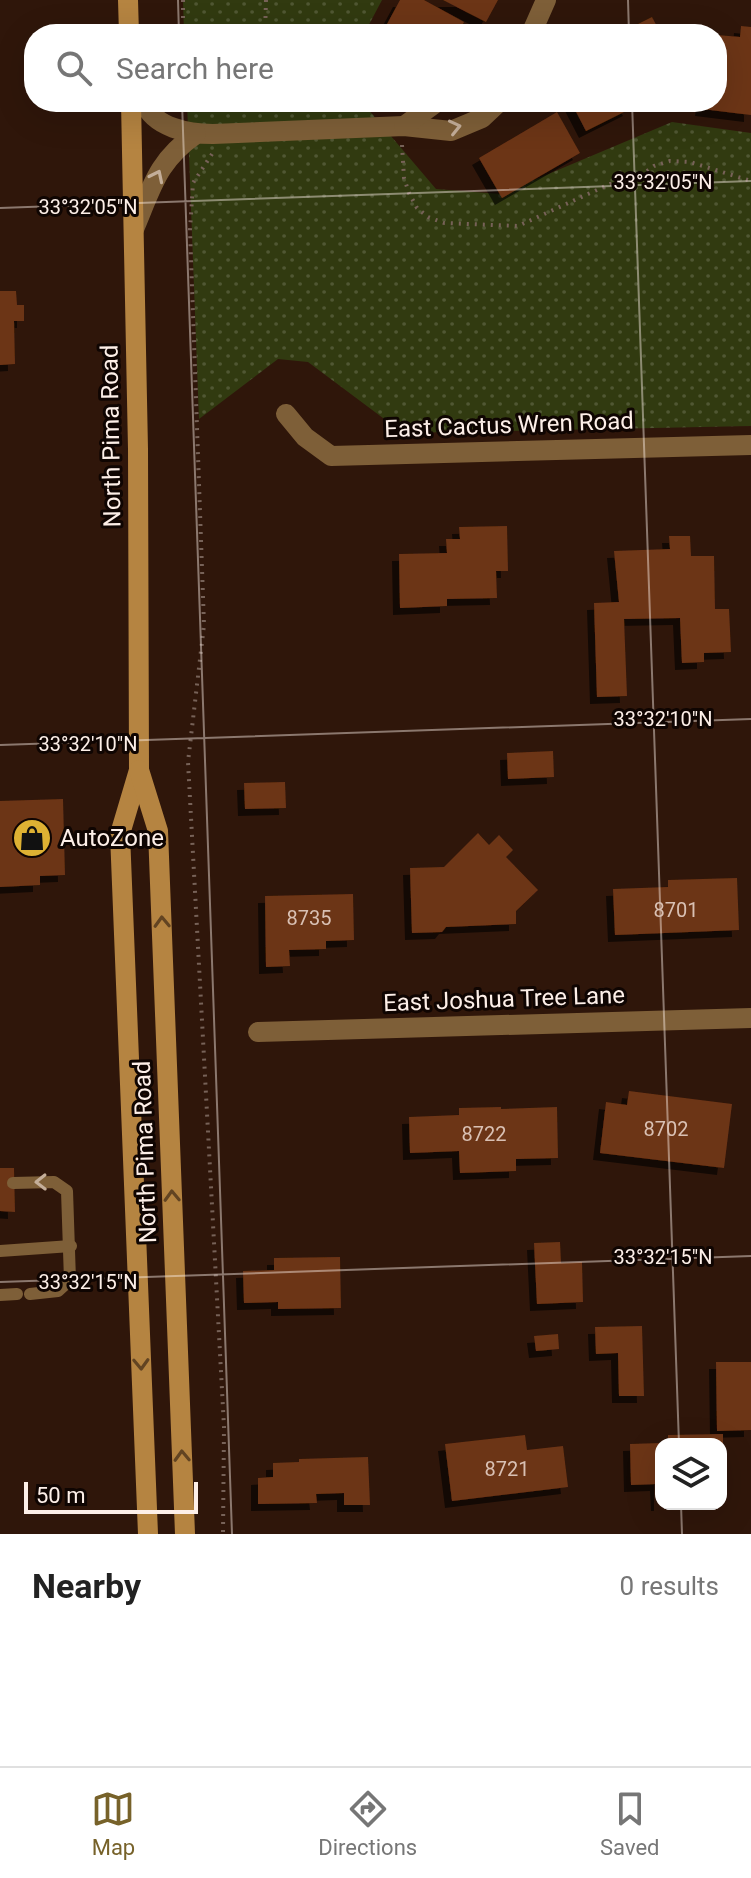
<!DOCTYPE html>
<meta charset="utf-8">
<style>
:root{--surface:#fff;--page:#f6f6f6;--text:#222;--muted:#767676;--line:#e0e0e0;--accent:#77622a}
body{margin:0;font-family:Roboto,sans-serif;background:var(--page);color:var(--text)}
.controls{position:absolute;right:24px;bottom:24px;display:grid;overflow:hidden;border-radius:16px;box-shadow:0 8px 32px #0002}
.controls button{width:72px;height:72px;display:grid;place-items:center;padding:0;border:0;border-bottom:2px solid var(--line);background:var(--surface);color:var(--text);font:40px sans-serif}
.scale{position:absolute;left:24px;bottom:20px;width:174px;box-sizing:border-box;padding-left:8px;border:4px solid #fdefe8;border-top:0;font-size:22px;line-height:28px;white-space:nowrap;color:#fdefe8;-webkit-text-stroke:6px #0f0502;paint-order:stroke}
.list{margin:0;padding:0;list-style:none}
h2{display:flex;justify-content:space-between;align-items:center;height:104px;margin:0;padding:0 32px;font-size:34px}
h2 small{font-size:26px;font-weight:400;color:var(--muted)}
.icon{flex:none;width:44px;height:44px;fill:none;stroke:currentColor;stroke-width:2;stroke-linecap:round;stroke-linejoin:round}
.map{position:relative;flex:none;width:751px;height:1534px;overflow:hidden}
.search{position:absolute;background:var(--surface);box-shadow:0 8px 32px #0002;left:24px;right:24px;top:24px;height:88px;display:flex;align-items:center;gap:20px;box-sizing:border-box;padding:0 28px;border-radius:32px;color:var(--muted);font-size:30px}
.sheet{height:232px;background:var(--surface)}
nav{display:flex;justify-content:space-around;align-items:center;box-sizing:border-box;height:112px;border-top:2px solid var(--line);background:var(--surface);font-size:22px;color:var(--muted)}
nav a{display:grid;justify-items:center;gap:4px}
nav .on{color:var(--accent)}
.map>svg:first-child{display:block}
</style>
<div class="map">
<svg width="751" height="1534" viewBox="0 0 751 1534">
<defs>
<pattern id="grass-dots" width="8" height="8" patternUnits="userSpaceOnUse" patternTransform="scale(2)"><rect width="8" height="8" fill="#313a10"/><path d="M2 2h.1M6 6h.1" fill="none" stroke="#505733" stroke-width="1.8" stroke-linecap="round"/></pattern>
<filter id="shadow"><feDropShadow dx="-7" dy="7" stdDeviation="0" flood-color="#0009"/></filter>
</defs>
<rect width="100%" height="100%" fill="#2f160a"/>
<g fill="url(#grass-dots)">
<polygon points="183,0 382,0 364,34 184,34"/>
<polygon points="187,102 362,102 436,189 501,194 672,122 751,133 751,426 403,433 308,362 278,359 199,419"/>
</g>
<g fill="#6c3415" filter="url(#shadow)">
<polygon points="400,0 424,0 464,22 458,34 400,34 386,26"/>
<polygon points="443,0 498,0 486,22"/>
<polygon points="652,17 661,34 636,34 632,27"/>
<polygon points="741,26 751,27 751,115 702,109 703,102 717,102 717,35 740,37"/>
<polygon points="571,102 626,102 630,109 586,131"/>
<polygon points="557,112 580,153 502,198 479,158"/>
<polygon points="0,291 16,291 17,305 24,305 24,321 14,321 15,364 0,365"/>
<polygon points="507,526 508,571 496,571 497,598 447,599 447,606 400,608 399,554 447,553 446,539 460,539 459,527"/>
<polygon points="669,536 690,536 691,556 714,556 715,609 729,609 731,652 704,653 704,662 682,663 680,618 624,619 627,696 597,697 594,603 619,602 614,551 670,549"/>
<polygon points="553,751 554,777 508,779 507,753"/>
<polygon points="285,782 286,808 245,809 244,783"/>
<polygon points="63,799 65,875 40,876 40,885 0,887 0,801"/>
<polygon points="478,833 489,845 499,835 513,850 506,857 538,890 516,911 516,924 446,927 442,932 412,933 410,868 444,867"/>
<polygon points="737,878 739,930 615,935 613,889 668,887 668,880"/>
<polygon points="353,894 354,940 326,941 326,949 289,950 290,966 266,967 265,896"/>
<polygon points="629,1091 732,1104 724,1168 600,1153 606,1102 627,1105"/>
<polygon points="501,1107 501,1109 557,1107 558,1158 516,1159 516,1171 460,1173 459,1151 410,1153 409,1117 459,1115 459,1108"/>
<polygon points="0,1168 14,1168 15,1212 0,1211"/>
<polygon points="560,1242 561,1263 582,1262 583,1302 537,1304 534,1243"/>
<polygon points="340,1257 341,1308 278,1309 278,1302 244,1303 243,1271 274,1270 274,1258"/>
<polygon points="642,1326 644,1396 619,1396 618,1353 596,1354 595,1327"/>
<polygon points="558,1334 559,1349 536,1351 534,1336"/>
<polygon points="716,1362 751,1362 751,1430 717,1431"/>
<polygon points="723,1434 723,1444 668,1444 668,1435"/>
<polygon points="525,1435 527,1450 563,1446 568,1487 452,1501 445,1444"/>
<polygon points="661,1443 661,1504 658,1504 657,1484 631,1485 630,1444"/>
<polygon points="368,1457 370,1505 344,1505 344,1493 316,1494 317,1503 258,1504 258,1478 273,1477 273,1463 299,1462 299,1459"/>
</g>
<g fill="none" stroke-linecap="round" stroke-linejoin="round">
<g stroke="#776258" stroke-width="4" stroke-dasharray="2 6" stroke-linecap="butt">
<polyline points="183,0 183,34"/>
<polyline points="265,34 266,0"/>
<polyline points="207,102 213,114"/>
<polyline points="252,111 253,106 261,102"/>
<polyline points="402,145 404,178 409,193 417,208 428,217 444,223 518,226 610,184 640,176 654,166 670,161 690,162 751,181"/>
<polyline points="212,154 193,183 190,230 204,625 188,762 224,1427 223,1534"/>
</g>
<g stroke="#7e5f38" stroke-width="12">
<polyline points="13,1183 54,1182 67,1191 70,1280 58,1291 30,1294"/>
<polyline points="0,1251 71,1246"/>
<polyline points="0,1295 17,1294"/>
</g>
<g stroke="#7e5f38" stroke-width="20">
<polyline points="531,34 546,0"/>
<path d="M144 102C154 128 189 134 213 134L404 126 451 131 482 118 499 102"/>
<polyline points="404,126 437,102"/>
<path d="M134 229C152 187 157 161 196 134"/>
<polyline points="286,414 305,437 331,456 751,445"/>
<polyline points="258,1032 751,1018"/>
</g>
<g stroke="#b58441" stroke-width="20">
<polyline points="128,0 129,34"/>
<polyline points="131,102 138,449 139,770 120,834 148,1534"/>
<polyline points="139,770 158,831 185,1534"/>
</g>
</g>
<defs><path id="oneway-chevron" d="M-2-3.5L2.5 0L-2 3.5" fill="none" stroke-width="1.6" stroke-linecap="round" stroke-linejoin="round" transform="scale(2)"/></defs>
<g stroke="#c4ae99">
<use href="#oneway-chevron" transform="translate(455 127) rotate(-13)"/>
<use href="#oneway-chevron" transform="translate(157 176) rotate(-64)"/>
<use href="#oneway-chevron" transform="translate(41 1182) rotate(179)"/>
</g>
<g stroke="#624422">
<use href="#oneway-chevron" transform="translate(162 922) rotate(-92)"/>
<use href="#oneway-chevron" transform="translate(172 1196) rotate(-92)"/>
<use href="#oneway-chevron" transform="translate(141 1364) rotate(88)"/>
<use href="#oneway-chevron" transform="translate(182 1456) rotate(-92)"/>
</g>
<path fill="none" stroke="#fdefe8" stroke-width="2" stroke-opacity="0.45" d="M178 0 179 34M628 0 629 34M182 102 232 1534M632 102 679 1444M0 208 751 181M0 745 751 719M0 1282 751 1256M681 1504 682 1534"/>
<defs>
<g id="shop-disc" transform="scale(2)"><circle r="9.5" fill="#deb133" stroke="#0f0502"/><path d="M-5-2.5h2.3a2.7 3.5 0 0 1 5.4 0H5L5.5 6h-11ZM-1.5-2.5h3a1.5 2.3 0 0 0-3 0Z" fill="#111"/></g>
</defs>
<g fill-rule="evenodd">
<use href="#shop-disc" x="32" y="838"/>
</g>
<g text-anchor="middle" stroke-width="6" stroke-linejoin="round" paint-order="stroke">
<g font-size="20" fill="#d9c0b3">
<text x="676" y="917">8701</text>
<text x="309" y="925">8735</text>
<text x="666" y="1136">8702</text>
<text x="484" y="1141">8722</text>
<text x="507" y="1476">8721</text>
</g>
<g font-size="24" fill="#fdefe8" stroke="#0f0502">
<text transform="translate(509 425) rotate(-2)" y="8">East Cactus Wren Road</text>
<text transform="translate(111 436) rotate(-91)" y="8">North Pima Road</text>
<text transform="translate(504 999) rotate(-2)" y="8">East Joshua Tree Lane</text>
<text transform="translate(145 1152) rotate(-92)" y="8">North Pima Road</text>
</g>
<g font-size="24" fill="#fdefe8" stroke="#0f0502" text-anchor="start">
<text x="60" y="846">AutoZone</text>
</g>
</g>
<g font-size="20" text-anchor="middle" fill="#fdefe8" stroke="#0f0502" stroke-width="6" stroke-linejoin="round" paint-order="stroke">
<text x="663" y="189">33°32'05"N</text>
<text x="88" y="214">33°32'05"N</text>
<text x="663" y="726">33°32'10"N</text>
<text x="88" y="751">33°32'10"N</text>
<text x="663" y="1264">33°32'15"N</text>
<text x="88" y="1289">33°32'15"N</text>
</g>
</svg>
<div class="controls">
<button><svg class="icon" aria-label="layers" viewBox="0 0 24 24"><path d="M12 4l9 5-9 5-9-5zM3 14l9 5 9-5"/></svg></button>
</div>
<div class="scale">50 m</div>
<div class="search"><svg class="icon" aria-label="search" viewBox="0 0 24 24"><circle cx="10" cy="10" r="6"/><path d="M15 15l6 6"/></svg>Search here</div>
</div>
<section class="sheet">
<h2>Nearby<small>0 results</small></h2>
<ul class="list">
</ul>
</section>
<nav>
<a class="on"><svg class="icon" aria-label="map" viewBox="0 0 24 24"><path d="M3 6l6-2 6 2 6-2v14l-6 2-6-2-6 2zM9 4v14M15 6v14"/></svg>Map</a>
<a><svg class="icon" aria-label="directions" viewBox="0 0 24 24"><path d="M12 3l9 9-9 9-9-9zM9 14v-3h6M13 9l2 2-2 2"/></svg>Directions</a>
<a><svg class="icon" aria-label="saved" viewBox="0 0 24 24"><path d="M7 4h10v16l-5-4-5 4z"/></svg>Saved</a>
</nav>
